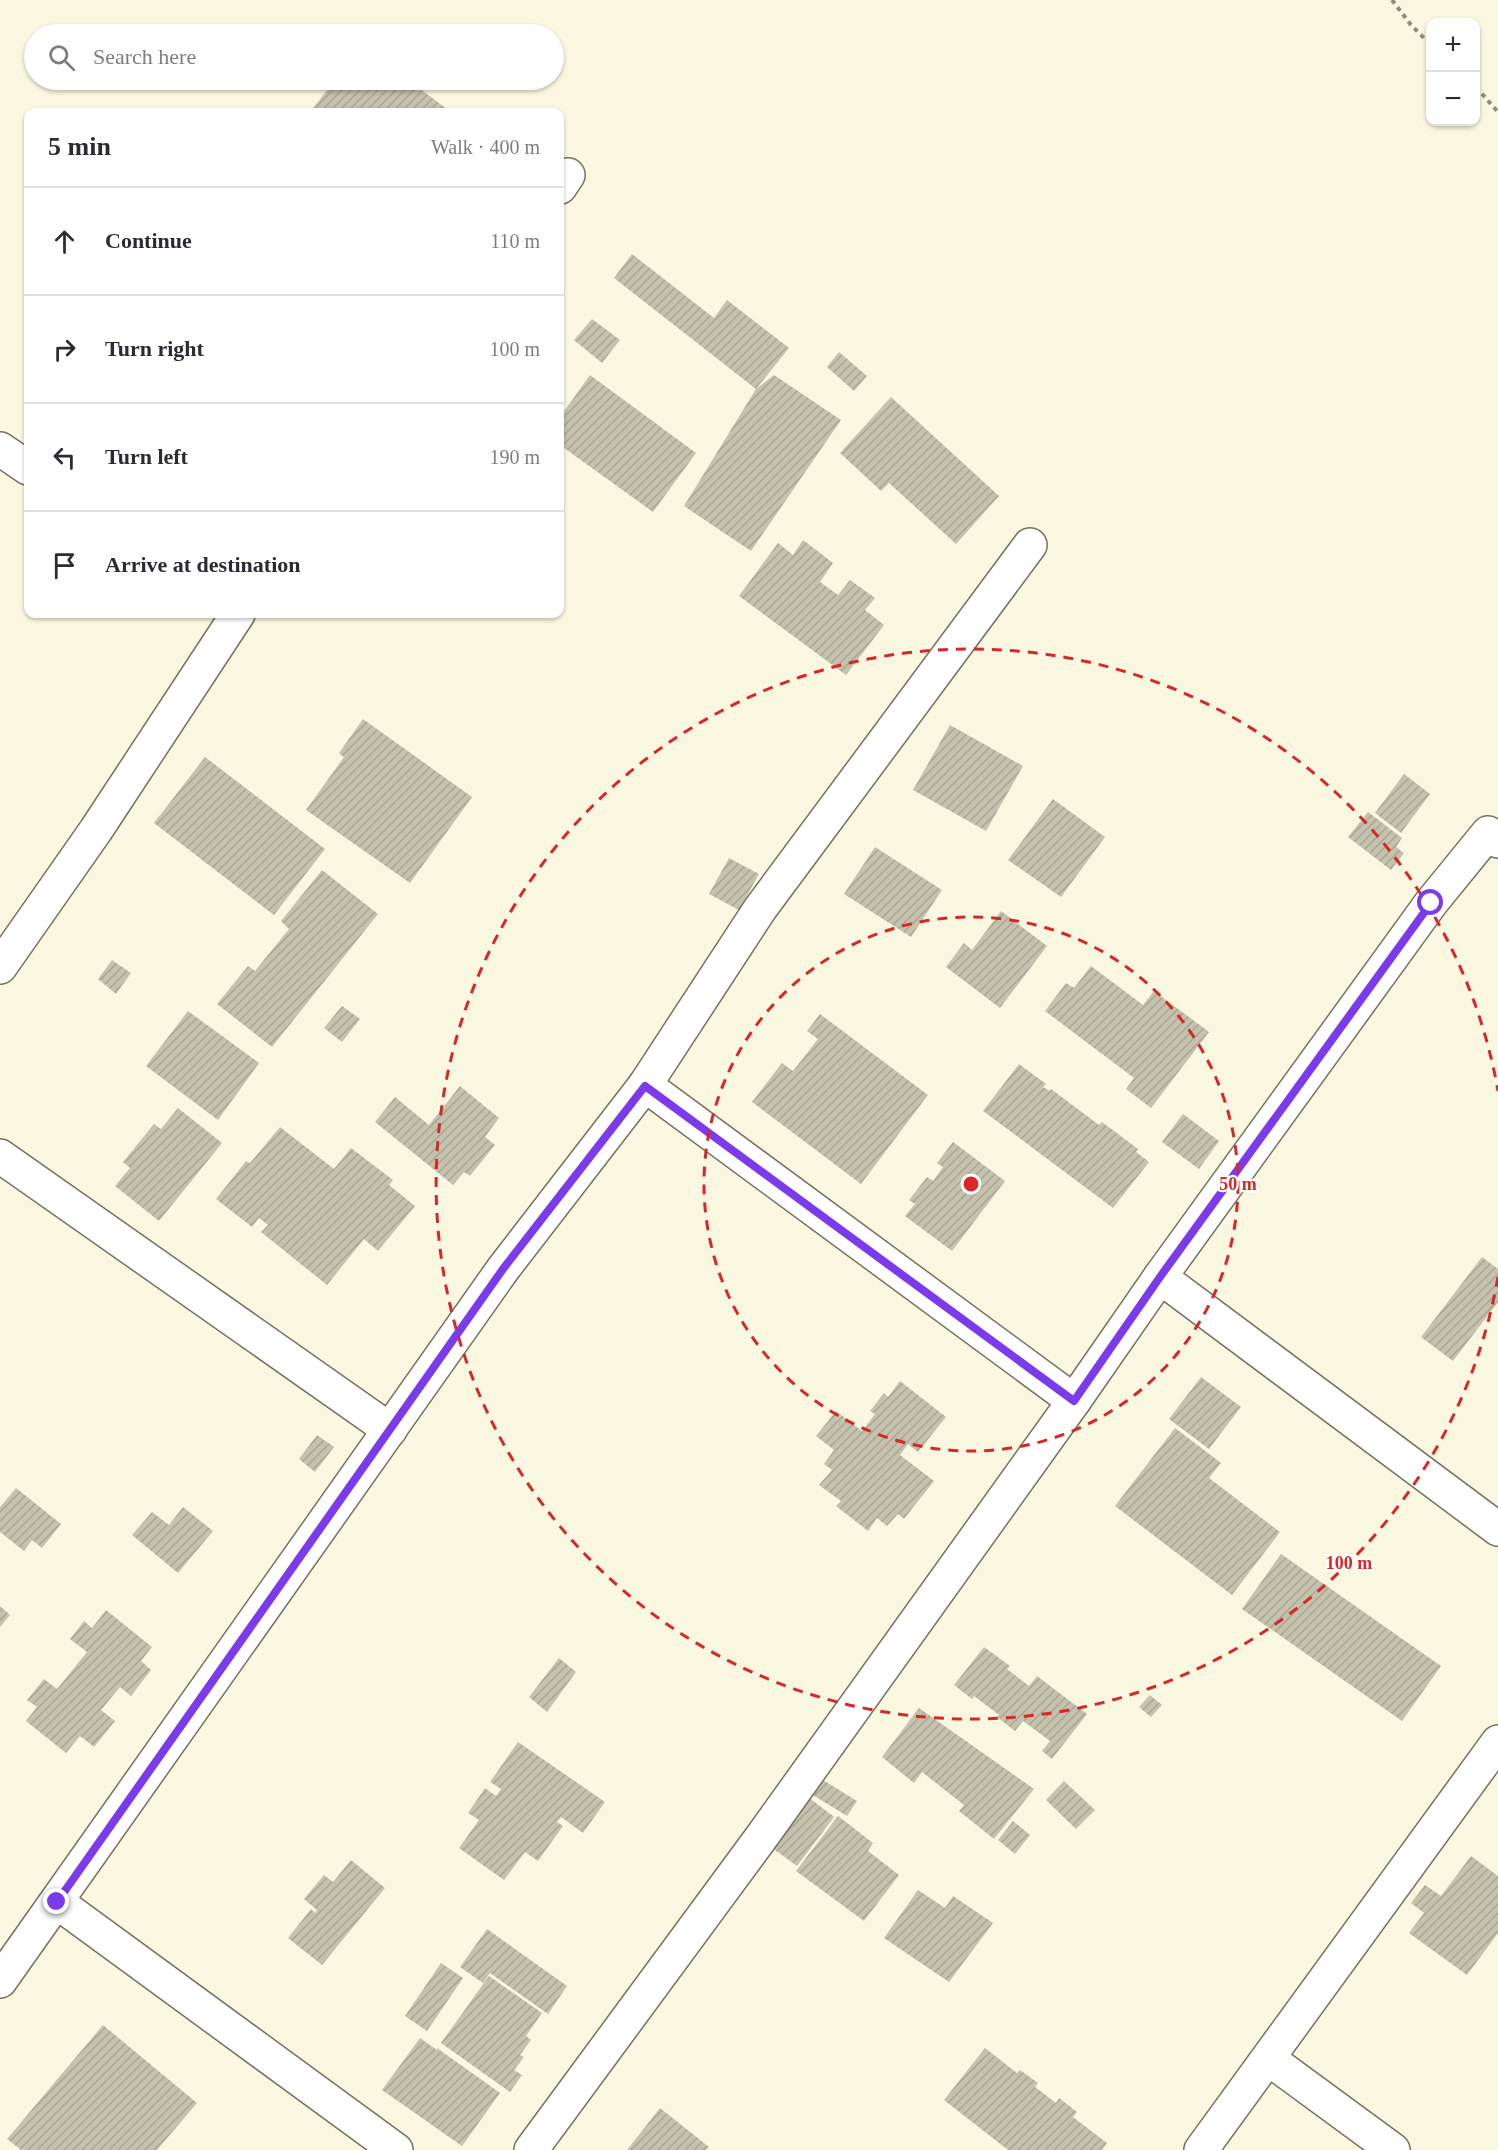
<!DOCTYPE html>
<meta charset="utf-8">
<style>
:root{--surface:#fff;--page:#f2f2f3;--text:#2b2b33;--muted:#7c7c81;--line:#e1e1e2}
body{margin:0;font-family:Georgia,serif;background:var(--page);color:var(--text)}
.controls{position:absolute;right:18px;top:18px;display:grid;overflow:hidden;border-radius:12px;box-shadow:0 2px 4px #0004}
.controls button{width:54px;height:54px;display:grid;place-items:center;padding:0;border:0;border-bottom:2px solid var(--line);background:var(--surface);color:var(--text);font:30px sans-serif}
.stop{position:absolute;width:18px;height:18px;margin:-14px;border:4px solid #7c3aed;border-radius:50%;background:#fff}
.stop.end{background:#7c3aed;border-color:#fff;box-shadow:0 2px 6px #0008}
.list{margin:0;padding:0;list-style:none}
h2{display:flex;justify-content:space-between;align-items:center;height:78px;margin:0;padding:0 24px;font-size:26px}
h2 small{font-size:20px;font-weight:400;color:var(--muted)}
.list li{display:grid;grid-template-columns:39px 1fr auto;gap:18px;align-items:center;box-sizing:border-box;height:108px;padding:0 24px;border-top:2px solid var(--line)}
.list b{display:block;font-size:22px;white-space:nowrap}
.list em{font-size:20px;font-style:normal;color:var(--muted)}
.icon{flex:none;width:33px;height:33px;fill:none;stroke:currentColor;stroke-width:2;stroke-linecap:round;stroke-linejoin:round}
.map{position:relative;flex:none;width:1498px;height:2150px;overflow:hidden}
.search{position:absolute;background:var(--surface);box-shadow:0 2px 4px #0004;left:24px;top:24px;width:540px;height:66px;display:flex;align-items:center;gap:15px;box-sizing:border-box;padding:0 21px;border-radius:33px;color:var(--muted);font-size:22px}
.panel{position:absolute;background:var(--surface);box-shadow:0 2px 4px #0004;left:24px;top:108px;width:540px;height:510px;border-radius:12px}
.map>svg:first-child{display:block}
</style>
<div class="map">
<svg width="1498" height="2150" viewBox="0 0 1498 2150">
<defs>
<pattern id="building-hatch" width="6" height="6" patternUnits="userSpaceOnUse" patternTransform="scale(1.5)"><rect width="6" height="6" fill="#c4c1ac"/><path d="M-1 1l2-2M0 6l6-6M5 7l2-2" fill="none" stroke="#a8a593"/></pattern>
</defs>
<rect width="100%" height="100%" fill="#faf7e1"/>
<g fill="url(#building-hatch)">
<polygon points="335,80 408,80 451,112 310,112"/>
<polygon points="632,254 714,318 727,300 789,348 756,389 774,375 841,420 751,551 684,506 756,389 614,278"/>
<polygon points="592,319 620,340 602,363 574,340"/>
<polygon points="839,352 867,376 854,391 827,367"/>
<polygon points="590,375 696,453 653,512 560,445 560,417"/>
<polygon points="891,397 999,496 956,544 889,483 881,491 840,453"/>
<polygon points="803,540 833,563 820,582 838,595 850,580 875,598 865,610 884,625 846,675 739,596 778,543 793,555"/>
<polygon points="363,719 472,797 410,883 306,810 344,757 339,753"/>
<polygon points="950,725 1023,766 986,831 913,790"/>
<polygon points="205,757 325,849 274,915 154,823"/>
<polygon points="1404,774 1430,794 1401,833 1375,813"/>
<polygon points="1053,799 1105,837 1061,897 1008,860"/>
<polygon points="1368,812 1402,838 1396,847 1404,853 1391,870 1348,837"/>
<polygon points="875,847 942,890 911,937 844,894"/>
<polygon points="729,858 759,874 739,910 709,894"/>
<polygon points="322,870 378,914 272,1047 217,1004 248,966 255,971 289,929 281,921"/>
<polygon points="1001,911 1047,946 1000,1008 946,967 964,943 972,950"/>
<polygon points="112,960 131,973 116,994 98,979"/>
<polygon points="1091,966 1143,1005 1154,991 1209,1032 1151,1108 1126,1089 1134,1078 1045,1011 1066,983 1074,988"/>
<polygon points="342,1006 360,1019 342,1042 324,1028"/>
<polygon points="188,1011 259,1063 218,1120 146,1066"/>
<polygon points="820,1014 928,1095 861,1184 752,1102 782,1063 793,1071 818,1039 807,1031"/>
<polygon points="1019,1064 1046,1084 1043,1087 1050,1091 1051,1089 1099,1125 1102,1122 1138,1149 1136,1152 1149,1162 1113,1208 983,1111"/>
<polygon points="460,1086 499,1118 485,1137 495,1145 470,1176 464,1172 453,1185 375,1122 395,1097 429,1125"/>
<polygon points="178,1108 222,1143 159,1221 115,1186 130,1168 123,1162 154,1124 161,1129"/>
<polygon points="1183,1114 1219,1141 1199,1169 1162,1142"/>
<polygon points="280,1127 334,1169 351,1148 393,1180 389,1185 415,1206 378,1251 364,1239 327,1285 261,1232 268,1225 259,1218 252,1227 216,1199 246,1161 250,1163"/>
<polygon points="953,1142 1005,1181 952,1251 905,1216 915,1204 909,1200 927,1177 933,1181 943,1167 937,1163"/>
<polygon points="1482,1257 1498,1269 1498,1302 1453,1361 1421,1337"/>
<polygon points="1201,1377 1241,1407 1209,1449 1169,1419"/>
<polygon points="900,1381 946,1417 918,1452 908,1444 900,1455 934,1481 904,1519 898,1514 887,1526 877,1518 868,1531 836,1506 841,1501 819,1485 832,1470 824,1464 834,1450 816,1436 836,1411 862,1431 875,1414 870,1411 884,1393 888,1397"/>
<polygon points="1175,1428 1221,1463 1209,1478 1280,1532 1232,1595 1115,1506"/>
<polygon points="317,1435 334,1447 315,1472 299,1459"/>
<polygon points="16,1488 61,1524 42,1548 32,1540 24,1551 0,1532 0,1507"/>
<polygon points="183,1507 213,1531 178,1573 132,1535 152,1512 169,1525"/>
<polygon points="1281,1554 1441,1666 1402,1721 1242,1609"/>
<polygon points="0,1606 10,1615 0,1627"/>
<polygon points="106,1610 152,1647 141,1661 151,1670 131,1696 120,1687 101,1710 115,1721 94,1747 80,1736 66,1753 26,1721 37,1707 27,1700 44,1679 57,1689 87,1652 70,1639 84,1621 92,1628"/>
<polygon points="984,1647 1010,1666 1007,1669 1029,1686 1037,1676 1087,1714 1052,1759 1042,1751 1050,1741 1023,1721 1015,1731 997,1717 999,1715 974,1696 972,1699 954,1685"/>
<polygon points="559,1658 576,1672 547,1712 529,1697"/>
<polygon points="1150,1695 1162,1705 1151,1717 1139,1707"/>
<polygon points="919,1708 1034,1789 994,1839 959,1811 964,1805 922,1772 914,1783 882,1757"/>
<polygon points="518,1742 605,1802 583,1833 561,1817 557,1822 563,1826 538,1861 525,1852 504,1880 459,1848 479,1820 468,1813 485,1788 496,1796 501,1789 490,1782"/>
<polygon points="818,1777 857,1801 847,1816 808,1792"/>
<polygon points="1064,1781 1095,1810 1076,1829 1046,1800"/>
<polygon points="808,1797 834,1817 797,1866 771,1847"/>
<polygon points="838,1816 873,1843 868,1851 899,1875 864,1921 796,1871"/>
<polygon points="1013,1821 1030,1835 1015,1854 998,1840"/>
<polygon points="1471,1856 1498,1876 1498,1933 1467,1975 1409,1933 1424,1913 1411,1903 1425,1885 1441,1896"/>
<polygon points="351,1860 385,1888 322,1965 288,1938 311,1909 315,1913 317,1910 304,1899 324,1875 333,1882"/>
<polygon points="918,1890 945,1908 953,1896 993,1923 949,1982 884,1938"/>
<polygon points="487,1929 567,1986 548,2014 490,1973 483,1983 460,1967"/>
<polygon points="441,1963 463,1978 427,2031 405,2016"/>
<polygon points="489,1976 542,2013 526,2036 531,2040 520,2055 524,2057 514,2070 522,2075 510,2092 441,2043"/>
<polygon points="103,2025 197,2103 157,2150 21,2150 7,2139"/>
<polygon points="420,2038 437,2050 437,2048 500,2093 462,2146 382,2090"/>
<polygon points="985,2048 1017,2073 1020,2070 1038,2083 1035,2087 1056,2103 1059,2098 1077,2112 1073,2117 1107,2143 1102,2150 1008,2150 944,2100"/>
<polygon points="660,2108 709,2147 706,2150 627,2150"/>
</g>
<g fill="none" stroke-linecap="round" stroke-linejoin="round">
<g stroke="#74725e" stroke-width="36">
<g id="minor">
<polyline points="560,187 568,175"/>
<polyline points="0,449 28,468"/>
<polyline points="0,967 96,830 238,614"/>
<polyline points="645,1085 1074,1401"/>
<polyline points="0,1156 390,1430"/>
<polyline points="1160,1277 1498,1529"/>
<polyline points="57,1902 396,2150"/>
<polyline points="0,1981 503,1269 645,1085 760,909 1030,545"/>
<polyline points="1269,2059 1393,2150"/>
<polyline points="531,2150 763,1835 1074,1401 1160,1277 1431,903 1488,833 1498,841"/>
<polyline points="1201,2150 1498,1742"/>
</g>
</g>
<g stroke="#8f8d7e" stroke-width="4" stroke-dasharray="4.5 4.5" stroke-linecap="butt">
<polyline points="1392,0 1411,25 1430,44"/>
<polyline points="1476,87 1498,112"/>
</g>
<use href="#minor" stroke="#fff" stroke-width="33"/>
</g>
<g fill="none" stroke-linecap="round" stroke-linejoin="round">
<polyline stroke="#7c3aed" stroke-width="8" points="57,1902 503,1269 645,1086 1074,1401 1160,1277 1431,903"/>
</g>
<g fill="none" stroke="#d62828" stroke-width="3" stroke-dasharray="10 8">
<circle cx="971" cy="1184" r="267"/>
<path d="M1498 1277A535 535 0 1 1 1498 1091"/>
</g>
<circle cx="971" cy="1184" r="9" fill="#d62828" stroke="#fff" stroke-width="3"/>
<g font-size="18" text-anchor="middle" font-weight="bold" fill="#d62828" stroke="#fff" stroke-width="4.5" stroke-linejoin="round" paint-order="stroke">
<text x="1238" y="1190">50 m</text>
<text x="1349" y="1569">100 m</text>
</g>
</svg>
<div class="controls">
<button>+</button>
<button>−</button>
</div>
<div class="stop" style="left:1431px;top:903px"></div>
<div class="stop end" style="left:57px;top:1902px"></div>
<div class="search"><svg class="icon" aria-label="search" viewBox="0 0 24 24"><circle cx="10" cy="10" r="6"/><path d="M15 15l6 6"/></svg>Search here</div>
<section class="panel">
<h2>5 min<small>Walk · 400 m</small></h2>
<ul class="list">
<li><svg class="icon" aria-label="ahead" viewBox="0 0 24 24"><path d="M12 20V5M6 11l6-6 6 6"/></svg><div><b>Continue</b></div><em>110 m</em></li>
<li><svg class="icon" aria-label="right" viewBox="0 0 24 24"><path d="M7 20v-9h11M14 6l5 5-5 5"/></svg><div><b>Turn right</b></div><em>100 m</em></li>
<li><svg class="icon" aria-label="left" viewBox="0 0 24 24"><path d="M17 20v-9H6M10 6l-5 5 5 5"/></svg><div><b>Turn left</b></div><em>190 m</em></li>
<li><svg class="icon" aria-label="arrive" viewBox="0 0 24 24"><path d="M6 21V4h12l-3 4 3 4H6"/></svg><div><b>Arrive at destination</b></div></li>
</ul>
</section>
</div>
